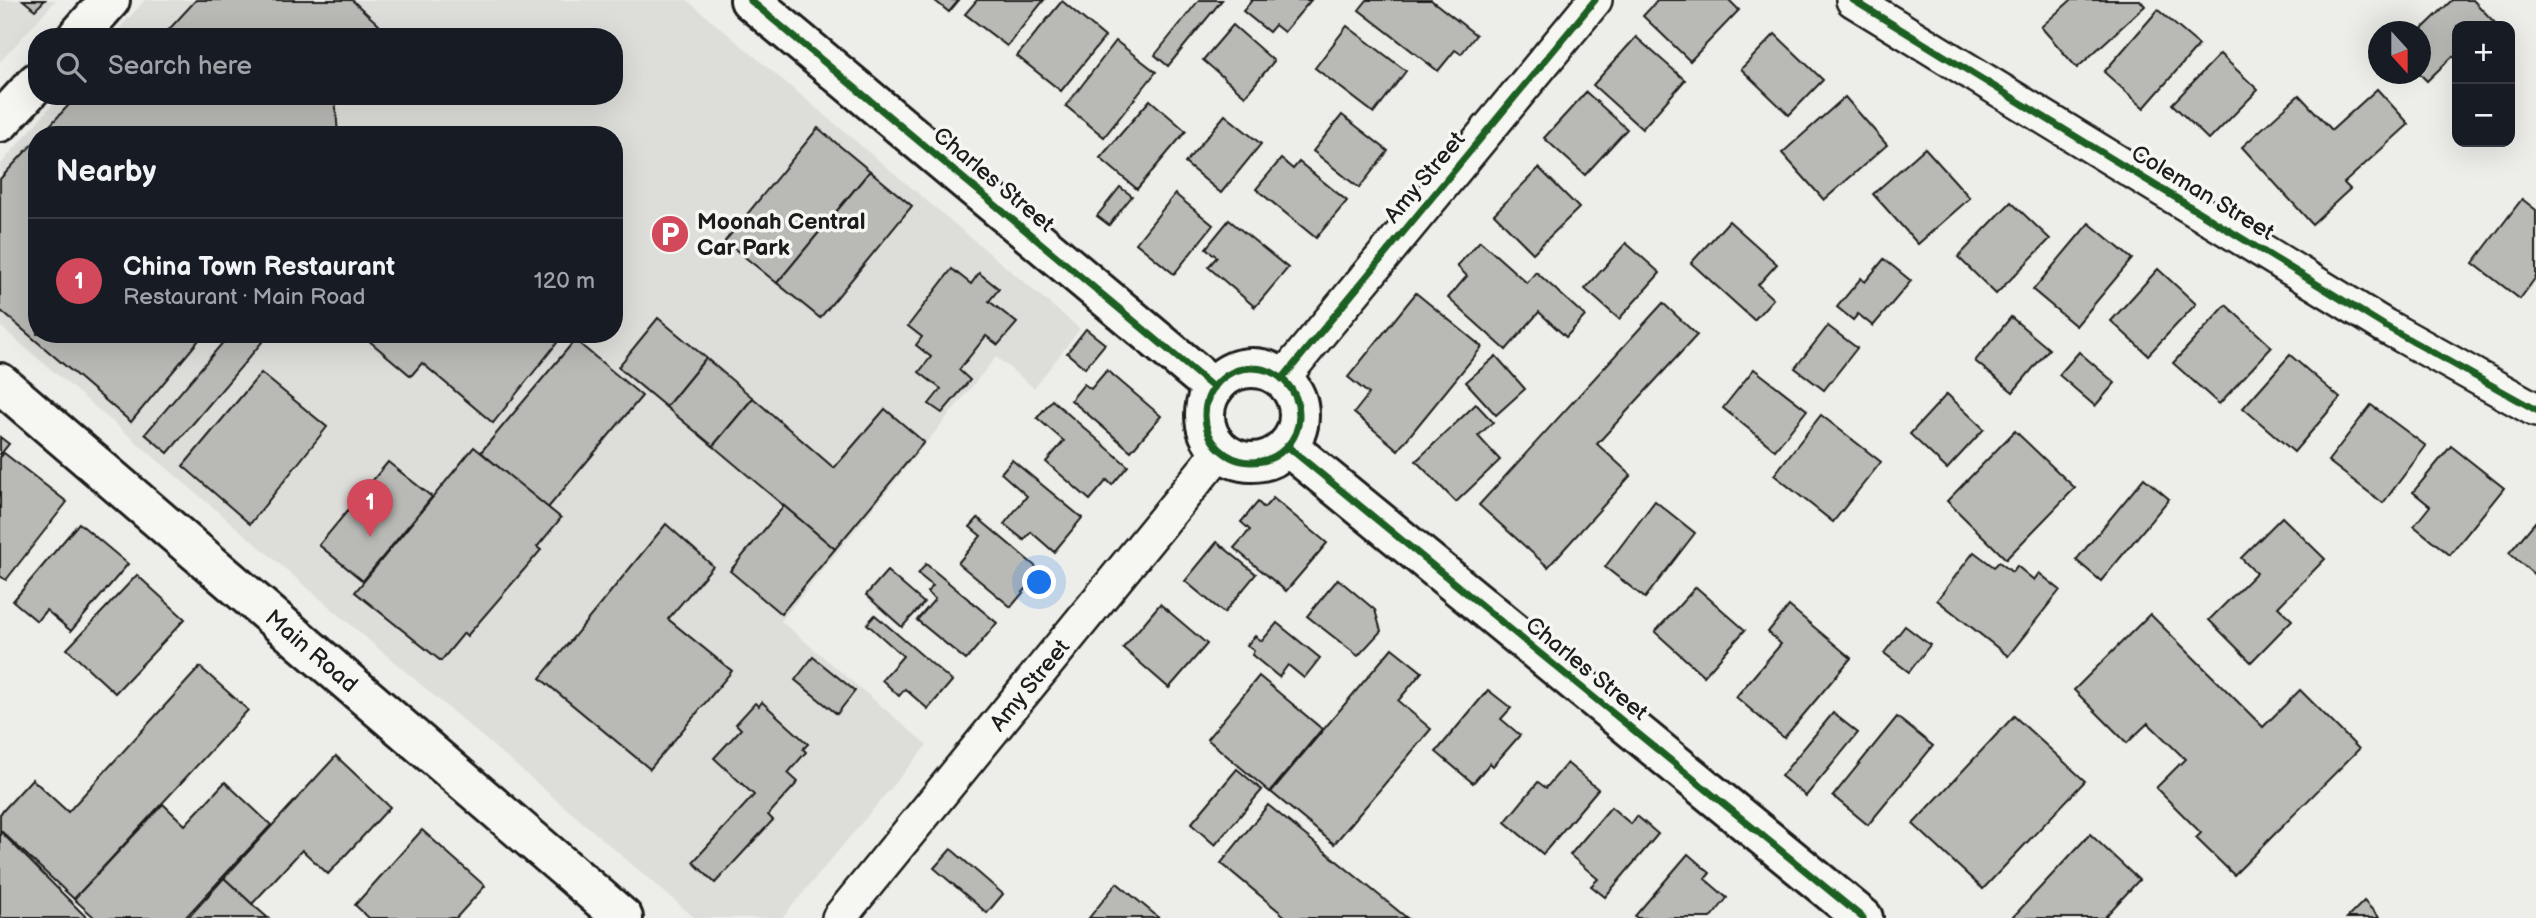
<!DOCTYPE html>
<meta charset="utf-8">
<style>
:root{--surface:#171b24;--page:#20242c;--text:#f1f3f6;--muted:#9ea1a6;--line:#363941;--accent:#d1495b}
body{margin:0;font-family:"Balsamiq Sans",sans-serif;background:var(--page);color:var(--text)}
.controls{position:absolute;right:21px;top:21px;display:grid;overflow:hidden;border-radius:14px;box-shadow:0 7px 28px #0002}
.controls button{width:63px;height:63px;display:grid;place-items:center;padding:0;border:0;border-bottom:2px solid var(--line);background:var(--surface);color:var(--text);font:35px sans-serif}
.compass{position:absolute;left:2368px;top:21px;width:63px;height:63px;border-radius:50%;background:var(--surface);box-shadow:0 7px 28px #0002;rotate:159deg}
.you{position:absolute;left:1040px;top:583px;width:24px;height:24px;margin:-18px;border:5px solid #fff;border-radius:50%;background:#1a73e8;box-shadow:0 0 0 10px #1a73e833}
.badge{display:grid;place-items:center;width:46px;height:46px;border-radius:50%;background:var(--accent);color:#fff;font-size:23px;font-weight:700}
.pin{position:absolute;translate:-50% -58px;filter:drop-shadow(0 2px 4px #0008)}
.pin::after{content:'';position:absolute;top:37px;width:24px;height:21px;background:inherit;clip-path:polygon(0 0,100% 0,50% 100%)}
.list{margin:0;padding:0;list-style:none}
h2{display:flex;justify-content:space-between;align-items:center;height:91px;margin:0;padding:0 28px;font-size:30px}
h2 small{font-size:23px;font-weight:400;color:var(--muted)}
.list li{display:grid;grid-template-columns:46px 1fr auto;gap:21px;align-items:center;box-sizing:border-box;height:126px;padding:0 28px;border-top:2px solid var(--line)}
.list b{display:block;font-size:26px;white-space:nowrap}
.list p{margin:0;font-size:23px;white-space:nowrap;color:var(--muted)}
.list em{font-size:23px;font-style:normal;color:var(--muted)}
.icon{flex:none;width:38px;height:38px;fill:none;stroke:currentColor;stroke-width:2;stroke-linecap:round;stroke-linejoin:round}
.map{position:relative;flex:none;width:2536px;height:918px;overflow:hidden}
.search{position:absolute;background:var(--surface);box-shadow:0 7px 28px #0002;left:28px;top:28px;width:595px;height:77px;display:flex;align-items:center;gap:18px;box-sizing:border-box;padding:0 24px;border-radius:28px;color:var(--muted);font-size:26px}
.panel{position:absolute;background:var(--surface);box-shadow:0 7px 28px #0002;left:28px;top:126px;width:595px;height:217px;border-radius:28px}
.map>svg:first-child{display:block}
</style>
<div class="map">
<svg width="2536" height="918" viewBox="0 0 2536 918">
<rect width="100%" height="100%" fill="#edede9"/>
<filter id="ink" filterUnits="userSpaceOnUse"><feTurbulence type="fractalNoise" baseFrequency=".0143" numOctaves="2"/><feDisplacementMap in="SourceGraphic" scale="14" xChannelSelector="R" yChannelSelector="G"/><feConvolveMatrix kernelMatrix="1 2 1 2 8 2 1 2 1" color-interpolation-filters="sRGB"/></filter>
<g filter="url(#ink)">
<g fill="#ddddda" fill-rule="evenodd">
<polygon points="0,0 56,0 0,62"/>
<path d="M145 0H687L1080 329 1034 388 996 357 781 621 927 745 782 918H695L0 326V165L60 96H614V37H112ZM37 135H614V334H37Z"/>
</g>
<g fill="#b9b9b6" stroke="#1c1c1c" stroke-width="2">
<polygon points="23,0 45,0 35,10"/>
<polygon points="196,0 352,0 379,25 369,37 162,37"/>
<polygon points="934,0 959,0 949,12"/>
<polygon points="977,0 1044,0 1007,46 965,14"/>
<polygon points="1199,0 1222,0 1168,66 1155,55"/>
<polygon points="1252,0 1311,0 1284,32 1275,25 1269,32 1243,11"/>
<polygon points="1367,0 1431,0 1476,35 1461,54 1455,50 1438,71 1359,10"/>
<polygon points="1658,0 1729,0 1739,10 1690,61 1643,16"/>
<polygon points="2071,0 2140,0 2145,6 2077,68 2041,27"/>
<polygon points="2452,0 2473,0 2498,26 2457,26 2457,60 2453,56 2427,81 2420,74 2419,32"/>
<polygon points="1062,1 1105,37 1061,91 1017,56"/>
<polygon points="2158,10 2199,45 2144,108 2104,72"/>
<polygon points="1233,25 1274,61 1245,96 1203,60"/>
<polygon points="1347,26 1406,71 1374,113 1315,68"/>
<polygon points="1775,34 1823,80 1789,115 1741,69"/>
<polygon points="1636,37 1685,80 1642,129 1593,85"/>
<polygon points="1116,41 1156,72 1104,137 1066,106"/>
<polygon points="2220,54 2258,90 2209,140 2172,104"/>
<polygon points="2377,89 2409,124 2344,183 2350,189 2312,224 2242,147 2299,95 2332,130"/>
<polygon points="1586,92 1627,129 1585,175 1544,138"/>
<polygon points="77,96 335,96 338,135 41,135"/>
<polygon points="1845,97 1887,145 1824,200 1782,153"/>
<polygon points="1150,100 1186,131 1137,189 1100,158"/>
<polygon points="1225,115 1261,144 1221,193 1185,163"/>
<polygon points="1342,115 1388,151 1359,188 1313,151"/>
<polygon points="818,128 870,171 777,283 725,241"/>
<polygon points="37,139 37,334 204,334 131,422 0,310 0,179"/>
<polygon points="1925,148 1970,198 1918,244 1873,194"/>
<polygon points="1281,159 1293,169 1299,162 1347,201 1316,238 1256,189"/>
<polygon points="1539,168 1579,208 1533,253 1494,214"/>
<polygon points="870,171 912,206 820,318 777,283"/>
<polygon points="1120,187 1132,196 1109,225 1097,216"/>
<polygon points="1175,194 1213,225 1174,274 1136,243"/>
<polygon points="2522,199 2536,210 2536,277 2520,299 2473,263"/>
<polygon points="2011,202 2050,239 1996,294 1958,257"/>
<polygon points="1229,220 1288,268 1255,307 1208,267 1217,257 1206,248"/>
<polygon points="1729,221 1777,264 1758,285 1773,299 1754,320 1691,263"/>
<polygon points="2089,223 2132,259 2076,326 2033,290"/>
<polygon points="1480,241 1527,283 1536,272 1585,316 1566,337 1539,312 1506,350 1448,298 1467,276 1457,266"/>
<polygon points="1626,243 1660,273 1619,319 1585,289"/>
<polygon points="1884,259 1911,281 1873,326 1858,314 1853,320 1837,307 1861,278 1865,282"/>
<polygon points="952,269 971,284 979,273 999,289 989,301 1017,323 998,345 986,336 959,370 970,380 942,413 929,404 941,389 919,372 931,357 916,345 922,337 908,326"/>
<polygon points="2158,269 2196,304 2148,355 2111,321"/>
<polygon points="1416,293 1482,347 1398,450 1354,413 1369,394 1348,377"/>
<polygon points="1663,303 1697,335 1597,444 1631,475 1548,567 1479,505"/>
<polygon points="2226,305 2272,347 2219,404 2173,363"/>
<polygon points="2011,317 2049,349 2013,392 1975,361"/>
<polygon points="658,318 706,358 666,407 618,367"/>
<polygon points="1828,326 1857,348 1824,390 1795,368"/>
<polygon points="1086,329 1105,344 1085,368 1067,353"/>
<polygon points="230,334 268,335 168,453 145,434"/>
<polygon points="361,334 546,334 557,343 493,423 422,363 411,376"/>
<polygon points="575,340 642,396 547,509 481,452"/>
<polygon points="2079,352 2115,383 2095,406 2059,375"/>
<polygon points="2290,355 2340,398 2294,452 2243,408"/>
<polygon points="1496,356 1525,389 1496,415 1466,382"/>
<polygon points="706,358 753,398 713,446 666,407"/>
<polygon points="1754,369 1807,410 1775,450 1723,408"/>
<polygon points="1107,370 1161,416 1131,451 1071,400 1084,384 1091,389"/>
<polygon points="261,373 327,427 250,524 183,466"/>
<polygon points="1947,394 1984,429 1947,469 1910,434"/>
<polygon points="753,398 834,468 885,409 924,442 835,549 713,446"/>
<polygon points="1052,400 1128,466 1112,485 1107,480 1090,500 1046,462 1064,441 1037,418"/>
<polygon points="1476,404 1493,422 1478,436 1500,460 1456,502 1416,461"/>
<polygon points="2371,405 2426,446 2383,503 2328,461"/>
<polygon points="1821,415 1881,462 1833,522 1774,475"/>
<polygon points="2015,431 2075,488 2006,559 1947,501"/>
<polygon points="0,437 9,444 0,455"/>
<polygon points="2451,446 2504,488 2450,555 2414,526 2430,506 2413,492"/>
<polygon points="474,447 561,518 537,547 541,550 467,636 464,633 441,661 355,592"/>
<polygon points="4,453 67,502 6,580 0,576 0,458"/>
<polygon points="1012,460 1082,518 1054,552 1031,532 1024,540 1004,524 1027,496 1001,473"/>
<polygon points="388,462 432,497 363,581 319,545"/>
<polygon points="2144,478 2169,499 2101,581 2076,560"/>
<polygon points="1273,498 1327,543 1286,591 1234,548 1250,530 1241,522 1258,502 1264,508"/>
<polygon points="1655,501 1695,533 1645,598 1605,567"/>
<polygon points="784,506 835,549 781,614 730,571"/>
<polygon points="2282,517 2325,559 2278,607 2292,620 2251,662 2209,620 2256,573 2241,558"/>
<polygon points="978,518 1041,571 1011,607 958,563 981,536 970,527"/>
<polygon points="2536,521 2536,576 2509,553"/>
<polygon points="79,523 128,564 71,631 46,610 37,621 13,601"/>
<polygon points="666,524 713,566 668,619 732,671 650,769 540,678"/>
<polygon points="1217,542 1256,574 1224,613 1185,581"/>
<polygon points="1974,552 1994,567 1999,562 2012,572 2017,566 2034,580 2039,573 2060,590 2008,656 1937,600"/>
<polygon points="926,564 997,623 966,660 917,620 935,599 927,592 933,586 918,574"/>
<polygon points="887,571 924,603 902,627 866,595"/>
<polygon points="137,575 185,619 115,693 67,649"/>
<polygon points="1338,579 1375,610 1381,631 1358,656 1307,616"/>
<polygon points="1696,587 1745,630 1704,676 1655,632"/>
<polygon points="1160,604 1207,644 1169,688 1123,648"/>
<polygon points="1789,606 1851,658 1784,738 1736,697 1781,644 1768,632"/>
<polygon points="2150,614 2263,727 2300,690 2359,749 2234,875 2196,838 2201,833 2156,788 2185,759 2148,723 2127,743 2074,690"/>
<polygon points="875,615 952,681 928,709 905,689 899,696 882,680 903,656 867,624"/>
<polygon points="1277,623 1320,658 1304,678 1288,665 1279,677 1252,655 1254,651 1247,645 1255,636 1262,641"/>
<polygon points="1905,626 1930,645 1909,672 1884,653"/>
<polygon points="1392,648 1422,672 1398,701 1431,729 1334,844 1271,792"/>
<polygon points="813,657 855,691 837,714 795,680"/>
<polygon points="200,667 248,710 74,899 0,830 0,814 32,779 68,812"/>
<polygon points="1259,676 1322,729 1270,792 1207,739"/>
<polygon points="1488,690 1511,708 1501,719 1520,735 1493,766 1490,763 1473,783 1436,752"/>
<polygon points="762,702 808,744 803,749 806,752 788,773 798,782 768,815 773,820 715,883 693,862 754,795 714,758 741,729 736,724 755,703 759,706"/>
<polygon points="1833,713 1858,733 1806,796 1781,776"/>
<polygon points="2014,716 2085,781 1983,889 1913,824"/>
<polygon points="1897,717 1933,746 1868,825 1833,796"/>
<polygon points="336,756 390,807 328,874 302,850 252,904 224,878"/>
<polygon points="1567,763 1598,789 1543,854 1505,822 1538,782 1546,788"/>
<polygon points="1237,769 1262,790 1215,845 1191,824"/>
<polygon points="225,782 271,825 185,918 95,918 74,899 163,804 185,825"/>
<polygon points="1268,805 1407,918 1287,918 1221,863"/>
<polygon points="1611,807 1631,824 1637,816 1658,834 1605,897 1591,886 1598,879 1570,855"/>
<polygon points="422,830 485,886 456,918 369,918 355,905"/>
<polygon points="0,831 87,918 0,918"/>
<polygon points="2090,834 2139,880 2104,918 2012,918"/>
<polygon points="951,849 1003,894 987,913 934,868"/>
<polygon points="1688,854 1710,873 1705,879 1727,898 1711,918 1637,918 1635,916"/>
<polygon points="224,878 252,904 268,918 188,918"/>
<polygon points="1117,883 1159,918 1089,918"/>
<polygon points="2364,901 2380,918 2347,918"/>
</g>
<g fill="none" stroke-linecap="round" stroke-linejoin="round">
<g stroke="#1c1c1c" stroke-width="38">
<g id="minor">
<polyline points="1853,0 2385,326 2536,410"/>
<polyline points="1282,379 1595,0"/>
<path id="s1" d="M839 918 1221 450"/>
</g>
</g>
<g stroke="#1c1c1c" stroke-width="44">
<g id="tertiary">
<polyline points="750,0 1214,388"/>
<polyline points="77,37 110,0"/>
<polyline points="0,122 37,82"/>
<circle cx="1252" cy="415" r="47"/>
<polyline points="1287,446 1863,918"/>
</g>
</g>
<g stroke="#1c1c1c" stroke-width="44">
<g id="secondary">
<path id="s2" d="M0 383 623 918"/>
</g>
</g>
<use href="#minor" stroke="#f6f6f2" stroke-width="33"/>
<use href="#tertiary" stroke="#f6f6f2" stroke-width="38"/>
<use href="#secondary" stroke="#f6f6f2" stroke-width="38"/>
<g stroke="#f6f6f2" stroke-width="11">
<g id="cycleway">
<polyline points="750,0 1214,388"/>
<polyline points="1853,0 2385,326 2536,410"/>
<circle cx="1252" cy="415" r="47"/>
<polyline points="1282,379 1595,0"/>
<polyline points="1287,446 1863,918"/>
</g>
</g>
<use href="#cycleway" stroke="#1b5e20" stroke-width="7"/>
</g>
</g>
<defs>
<g id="parking-disc" transform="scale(2.0125)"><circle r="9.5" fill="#d1495b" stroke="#f6f6f2"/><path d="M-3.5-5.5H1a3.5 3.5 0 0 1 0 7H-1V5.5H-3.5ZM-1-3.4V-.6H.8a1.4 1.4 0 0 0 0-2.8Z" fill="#fff"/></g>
</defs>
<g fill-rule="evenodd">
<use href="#parking-disc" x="670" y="234"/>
</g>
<g text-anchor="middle" stroke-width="7" stroke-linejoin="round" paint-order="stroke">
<g font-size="23" fill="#1c1c1c" stroke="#f6f6f2">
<text transform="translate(1424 177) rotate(-50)" y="8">Amy Street</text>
<text transform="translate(994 179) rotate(40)" y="8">Charles Street</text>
<text transform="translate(2203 192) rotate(31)" y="8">Coleman Street</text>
<text dy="8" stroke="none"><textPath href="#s2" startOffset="411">Main Road</textPath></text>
<text transform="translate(1587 668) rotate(39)" y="8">Charles Street</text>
<text dy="8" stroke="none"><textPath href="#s1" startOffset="301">Amy Street</textPath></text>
</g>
<g font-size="23" font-weight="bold" fill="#1c1c1c" stroke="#f6f6f2" text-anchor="start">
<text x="697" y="229">Moonah Central<tspan x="697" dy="26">Car Park</tspan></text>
</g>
</g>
</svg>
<div class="controls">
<button>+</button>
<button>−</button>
</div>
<svg class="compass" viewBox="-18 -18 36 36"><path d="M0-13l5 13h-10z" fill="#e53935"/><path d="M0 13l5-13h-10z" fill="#9ea1a6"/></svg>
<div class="you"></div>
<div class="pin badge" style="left:370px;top:537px">1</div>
<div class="search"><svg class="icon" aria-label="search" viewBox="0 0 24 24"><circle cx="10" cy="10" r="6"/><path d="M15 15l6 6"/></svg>Search here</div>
<section class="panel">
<h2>Nearby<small></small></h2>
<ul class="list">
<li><span class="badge">1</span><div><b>China Town Restaurant</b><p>Restaurant · Main Road</p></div><em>120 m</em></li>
</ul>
</section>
</div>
